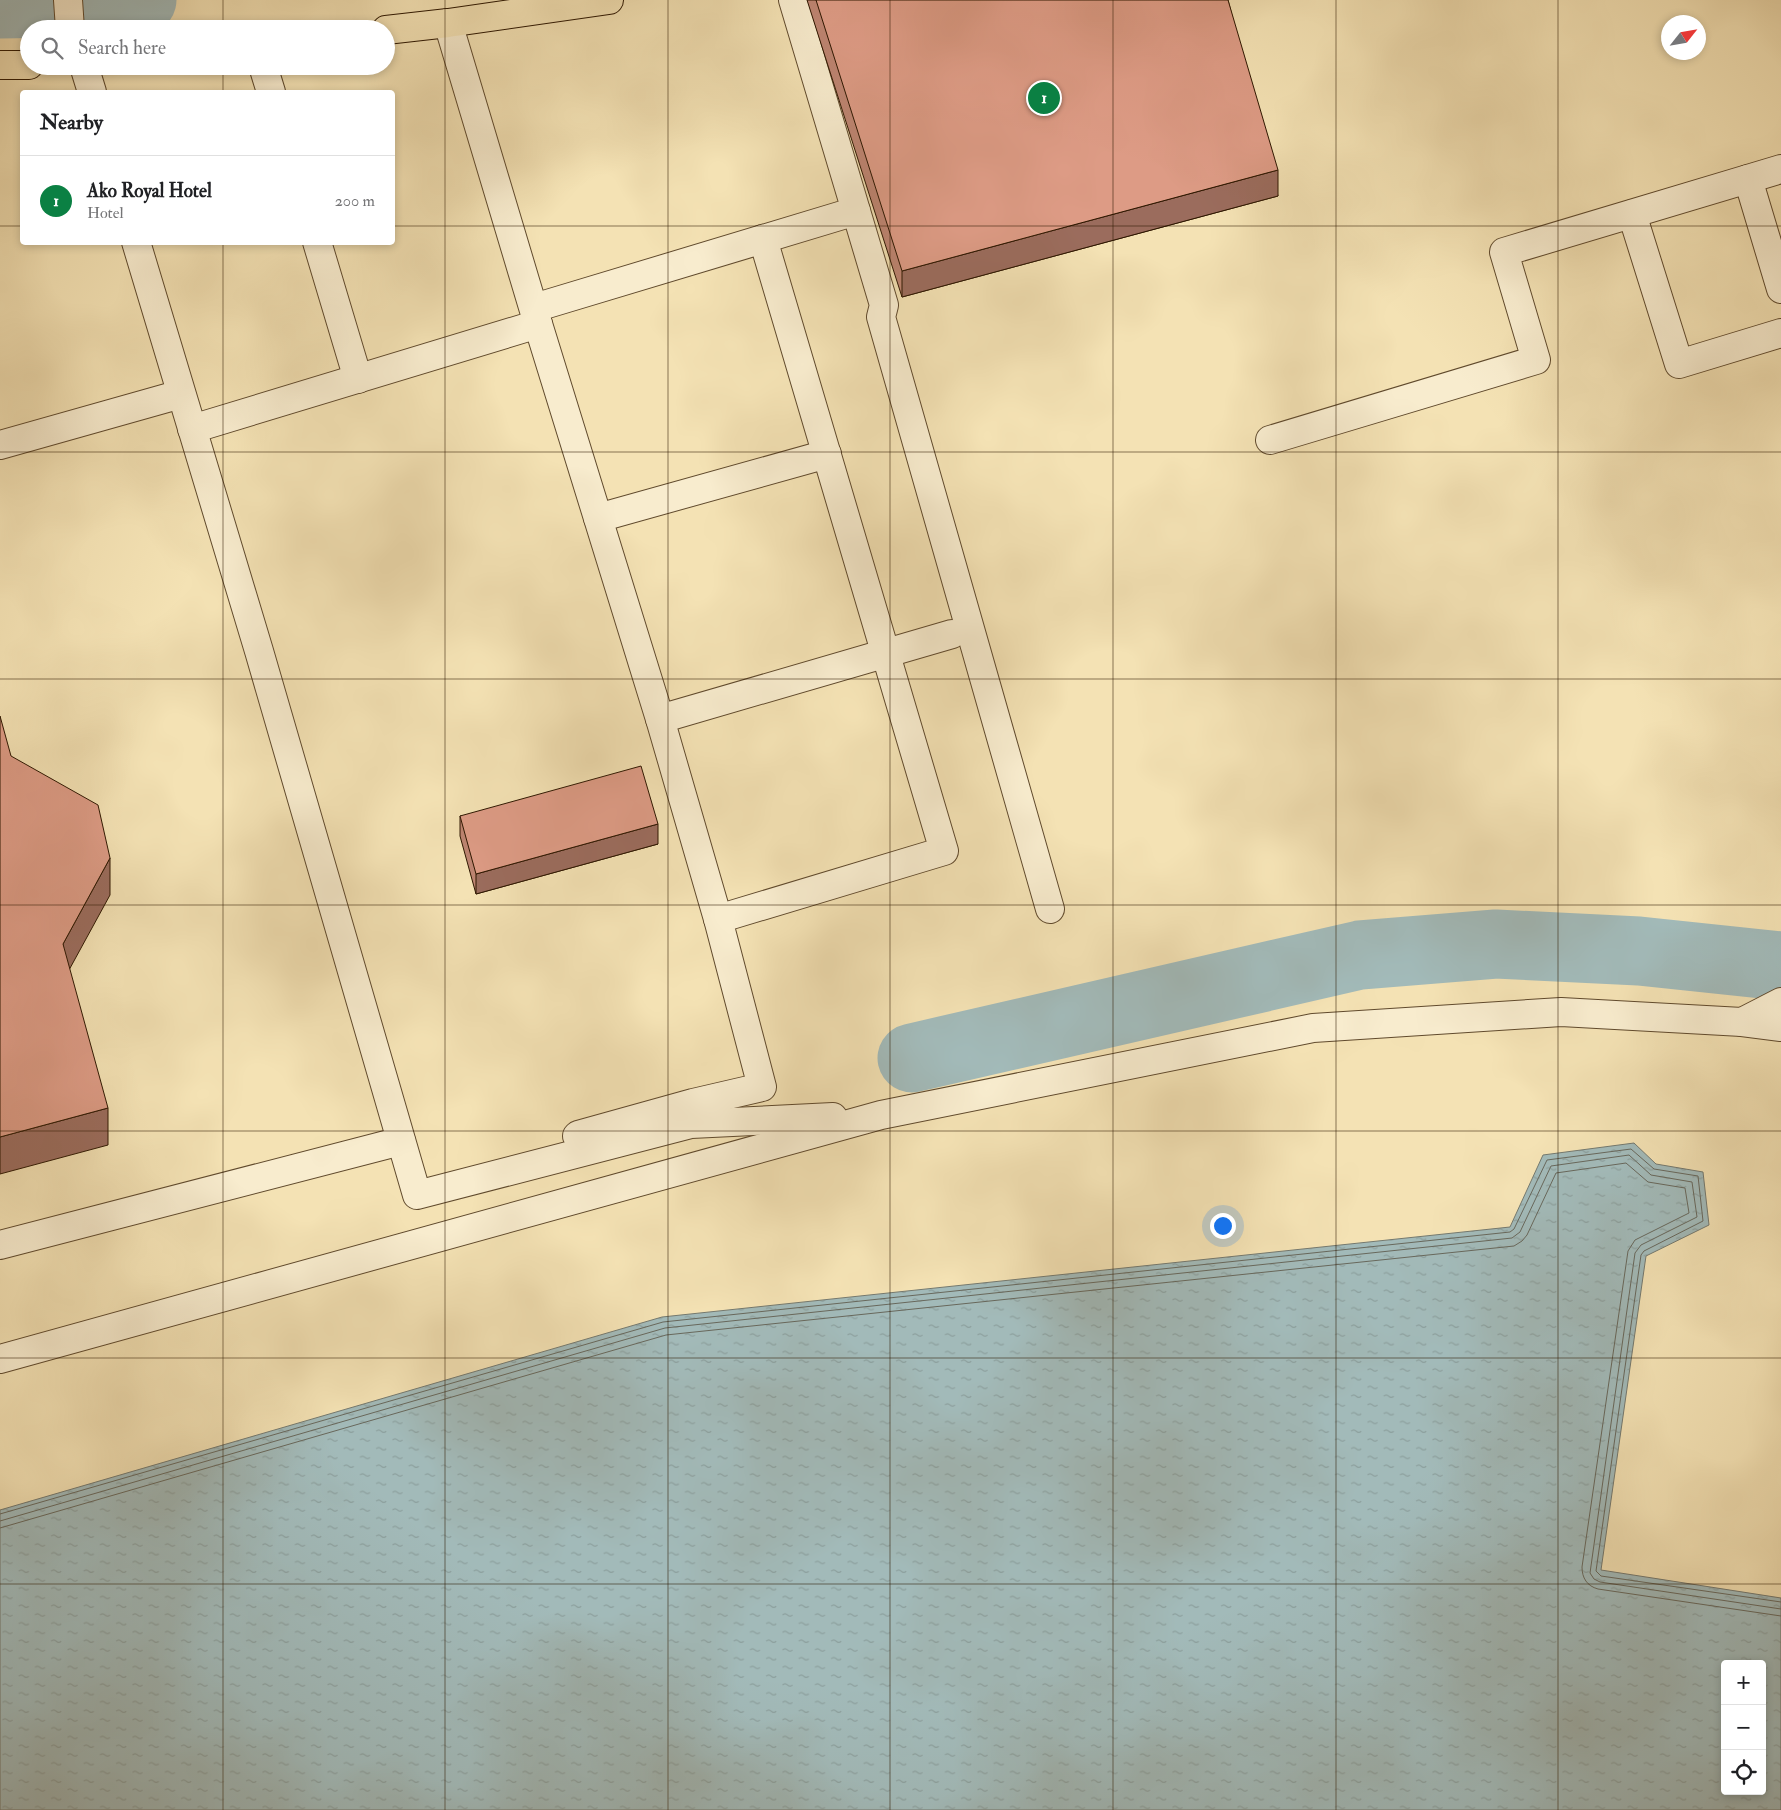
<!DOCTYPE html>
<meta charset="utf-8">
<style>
:root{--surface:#fff;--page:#f6f6f6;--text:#202124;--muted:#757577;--line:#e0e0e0;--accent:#0b8043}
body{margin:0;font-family:"IM FELL Double Pica",serif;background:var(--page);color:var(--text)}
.controls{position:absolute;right:15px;bottom:15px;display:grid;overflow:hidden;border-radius:5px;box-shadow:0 2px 8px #0003}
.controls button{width:45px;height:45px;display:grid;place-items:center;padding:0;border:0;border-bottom:1px solid var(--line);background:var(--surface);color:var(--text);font:25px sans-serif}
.compass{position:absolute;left:1661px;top:15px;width:45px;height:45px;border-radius:50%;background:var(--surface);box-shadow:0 2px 8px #0003;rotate:59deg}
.you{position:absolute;left:1222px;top:1225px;width:18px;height:18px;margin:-12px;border:4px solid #fff;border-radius:50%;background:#1a73e8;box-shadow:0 0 0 8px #1a73e833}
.badge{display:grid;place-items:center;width:32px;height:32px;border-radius:50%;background:var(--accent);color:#fff;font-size:16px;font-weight:700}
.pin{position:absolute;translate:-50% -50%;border:2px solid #fff;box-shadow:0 1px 5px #0006}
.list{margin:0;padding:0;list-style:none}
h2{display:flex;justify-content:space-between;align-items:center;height:65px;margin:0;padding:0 20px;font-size:21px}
h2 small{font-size:16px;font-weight:400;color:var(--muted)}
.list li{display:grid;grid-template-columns:32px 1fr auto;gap:15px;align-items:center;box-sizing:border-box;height:90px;padding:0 20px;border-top:1px solid var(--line)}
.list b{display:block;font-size:19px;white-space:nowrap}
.list p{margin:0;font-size:16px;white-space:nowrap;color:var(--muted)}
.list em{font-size:16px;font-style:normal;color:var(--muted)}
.icon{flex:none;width:28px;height:28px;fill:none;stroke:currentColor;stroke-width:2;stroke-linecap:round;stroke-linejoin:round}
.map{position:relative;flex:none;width:1781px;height:1810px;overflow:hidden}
.search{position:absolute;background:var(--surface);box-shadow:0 2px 8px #0003;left:20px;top:20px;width:375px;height:55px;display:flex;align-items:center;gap:12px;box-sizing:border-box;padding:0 18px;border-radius:28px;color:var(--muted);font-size:19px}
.panel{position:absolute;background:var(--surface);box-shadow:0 2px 8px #0003;left:20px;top:90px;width:375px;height:155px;border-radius:5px}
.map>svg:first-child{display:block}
</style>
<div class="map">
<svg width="1781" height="1810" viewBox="0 0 1781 1810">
<defs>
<pattern id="water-ripples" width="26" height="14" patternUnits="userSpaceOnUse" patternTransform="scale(1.25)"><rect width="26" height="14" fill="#a2bab9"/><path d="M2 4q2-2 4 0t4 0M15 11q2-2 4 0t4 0" fill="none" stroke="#8c9f9d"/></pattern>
</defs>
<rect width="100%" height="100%" fill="#f4e2b4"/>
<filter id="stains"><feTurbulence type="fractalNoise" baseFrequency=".004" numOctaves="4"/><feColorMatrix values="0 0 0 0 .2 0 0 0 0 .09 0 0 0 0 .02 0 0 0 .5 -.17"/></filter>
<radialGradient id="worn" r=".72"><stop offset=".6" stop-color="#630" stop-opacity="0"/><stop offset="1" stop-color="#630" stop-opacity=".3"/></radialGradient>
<path fill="url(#water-ripples)" stroke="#74796f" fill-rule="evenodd" d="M1634 1143 1656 1164 1703 1172 1709 1225 1646 1256 1601 1570 1781 1598V1810H0V1510L662 1317 1510 1227 1543 1155ZM1725 1664H1762V1791H1725Z"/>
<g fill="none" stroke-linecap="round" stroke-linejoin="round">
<g stroke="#68685c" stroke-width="1">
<polyline points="0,1514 663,1322 1510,1232 1514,1229 1547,1160 1631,1149 1654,1169 1698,1176 1703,1221 1644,1251 1641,1255 1596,1571 1601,1576 1781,1602"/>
<polyline points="0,1521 665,1328 1512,1238 1520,1232 1551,1166 1629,1155 1651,1175 1692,1182 1697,1217 1641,1245 1635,1253 1590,1573 1594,1579 1600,1582 1781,1609"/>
<path d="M0 1528 666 1335 1514 1246 1522 1241 1527 1235 1556 1173 1626 1163 1648 1182 1685 1188 1689 1213 1635 1240 1628 1251 1582 1567C1582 1578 1587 1586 1598 1589L1781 1616"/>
</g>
<g stroke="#a2bab9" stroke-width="69">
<polyline points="0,4 128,2 142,0"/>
<polyline points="912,1058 1360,955 1496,944 1639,951 1781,966"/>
</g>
<g stroke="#604a2d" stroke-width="30">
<g id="minor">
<polyline points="68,0 70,29"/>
<polyline points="84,66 92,92"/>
<polyline points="263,66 271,92"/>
<polyline points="1748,179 1781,289"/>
<polyline points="856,211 884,305 881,317 1050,909"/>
<polyline points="1632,214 1679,364 1781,333"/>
<polyline points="136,242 259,651 417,1195 691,1124 833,1117"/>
<polyline points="317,242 358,379"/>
<polyline points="534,308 856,211 793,0"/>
<polyline points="538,324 660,719 718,919 944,851 763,239"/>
<polyline points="192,429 538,324 448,23"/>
<polyline points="1270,440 1536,360 1504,252 1781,169"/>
<polyline points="0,445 181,394"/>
<polyline points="598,518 827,454"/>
<polyline points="660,719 952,634"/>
<polyline points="1742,1022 1781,1002"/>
<polyline points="577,1136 578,1135 693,1103 762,1087 718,919"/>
<polyline points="0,1245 401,1141"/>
<polyline points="0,1359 881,1115 1313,1028 1561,1012 1742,1022 1781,1027"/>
</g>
</g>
<g stroke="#2e1700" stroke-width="30">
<g id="major">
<polyline points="386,30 448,23 609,0"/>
<polyline points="0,65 29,65"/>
</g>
</g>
<use href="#minor" stroke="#f8ecce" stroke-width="28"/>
<use href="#major" stroke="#f4e2b4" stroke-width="28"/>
</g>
<g fill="#be8572" stroke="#2e1700">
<polygon points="807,0 1228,0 1278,196 902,297"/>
<polygon points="460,816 658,844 476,894 460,836"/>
</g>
<g fill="#9b6c5d" stroke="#2e1700">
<polygon points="1278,170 1278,196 902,297 902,271"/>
<polygon points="658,824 658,844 476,894 476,874"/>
<polygon points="110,858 110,895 63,981 63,944"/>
<polygon points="108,1108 108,1145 0,1174 0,1137"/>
</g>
<g fill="#dd9b85" stroke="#2e1700">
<polygon points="816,0 1228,0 1278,170 902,271"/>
<polygon points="0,716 11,756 98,805 110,858 63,944 108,1108 0,1137"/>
<polygon points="641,766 658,824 476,874 460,816"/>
</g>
<path fill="none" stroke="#2e1700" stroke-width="1" stroke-opacity="0.55" d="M223 0V29M445 0V1810M668 0V1810M890 0V1810M1113 0V1810M1336 0V1810M1558 0V1810M223 66V92M0 226H22M392 226H1781M223 242V1810M0 452H1781M0 679H1781M0 905H1781M0 1131H1781M0 1358H1781M0 1584H1781"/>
<rect width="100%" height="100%" filter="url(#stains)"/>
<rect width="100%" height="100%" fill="url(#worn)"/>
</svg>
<div class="controls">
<button>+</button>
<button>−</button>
<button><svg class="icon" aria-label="locate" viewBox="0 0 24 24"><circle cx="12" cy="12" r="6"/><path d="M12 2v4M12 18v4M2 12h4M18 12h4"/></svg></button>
</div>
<svg class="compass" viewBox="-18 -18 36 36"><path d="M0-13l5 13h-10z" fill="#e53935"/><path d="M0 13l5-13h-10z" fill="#757577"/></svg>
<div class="you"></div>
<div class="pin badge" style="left:1044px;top:98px">1</div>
<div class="search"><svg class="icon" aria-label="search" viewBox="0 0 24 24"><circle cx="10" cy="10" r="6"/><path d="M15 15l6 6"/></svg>Search here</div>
<section class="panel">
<h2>Nearby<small></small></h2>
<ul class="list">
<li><span class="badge">1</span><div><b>Ako Royal Hotel</b><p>Hotel</p></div><em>200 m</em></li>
</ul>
</section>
</div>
